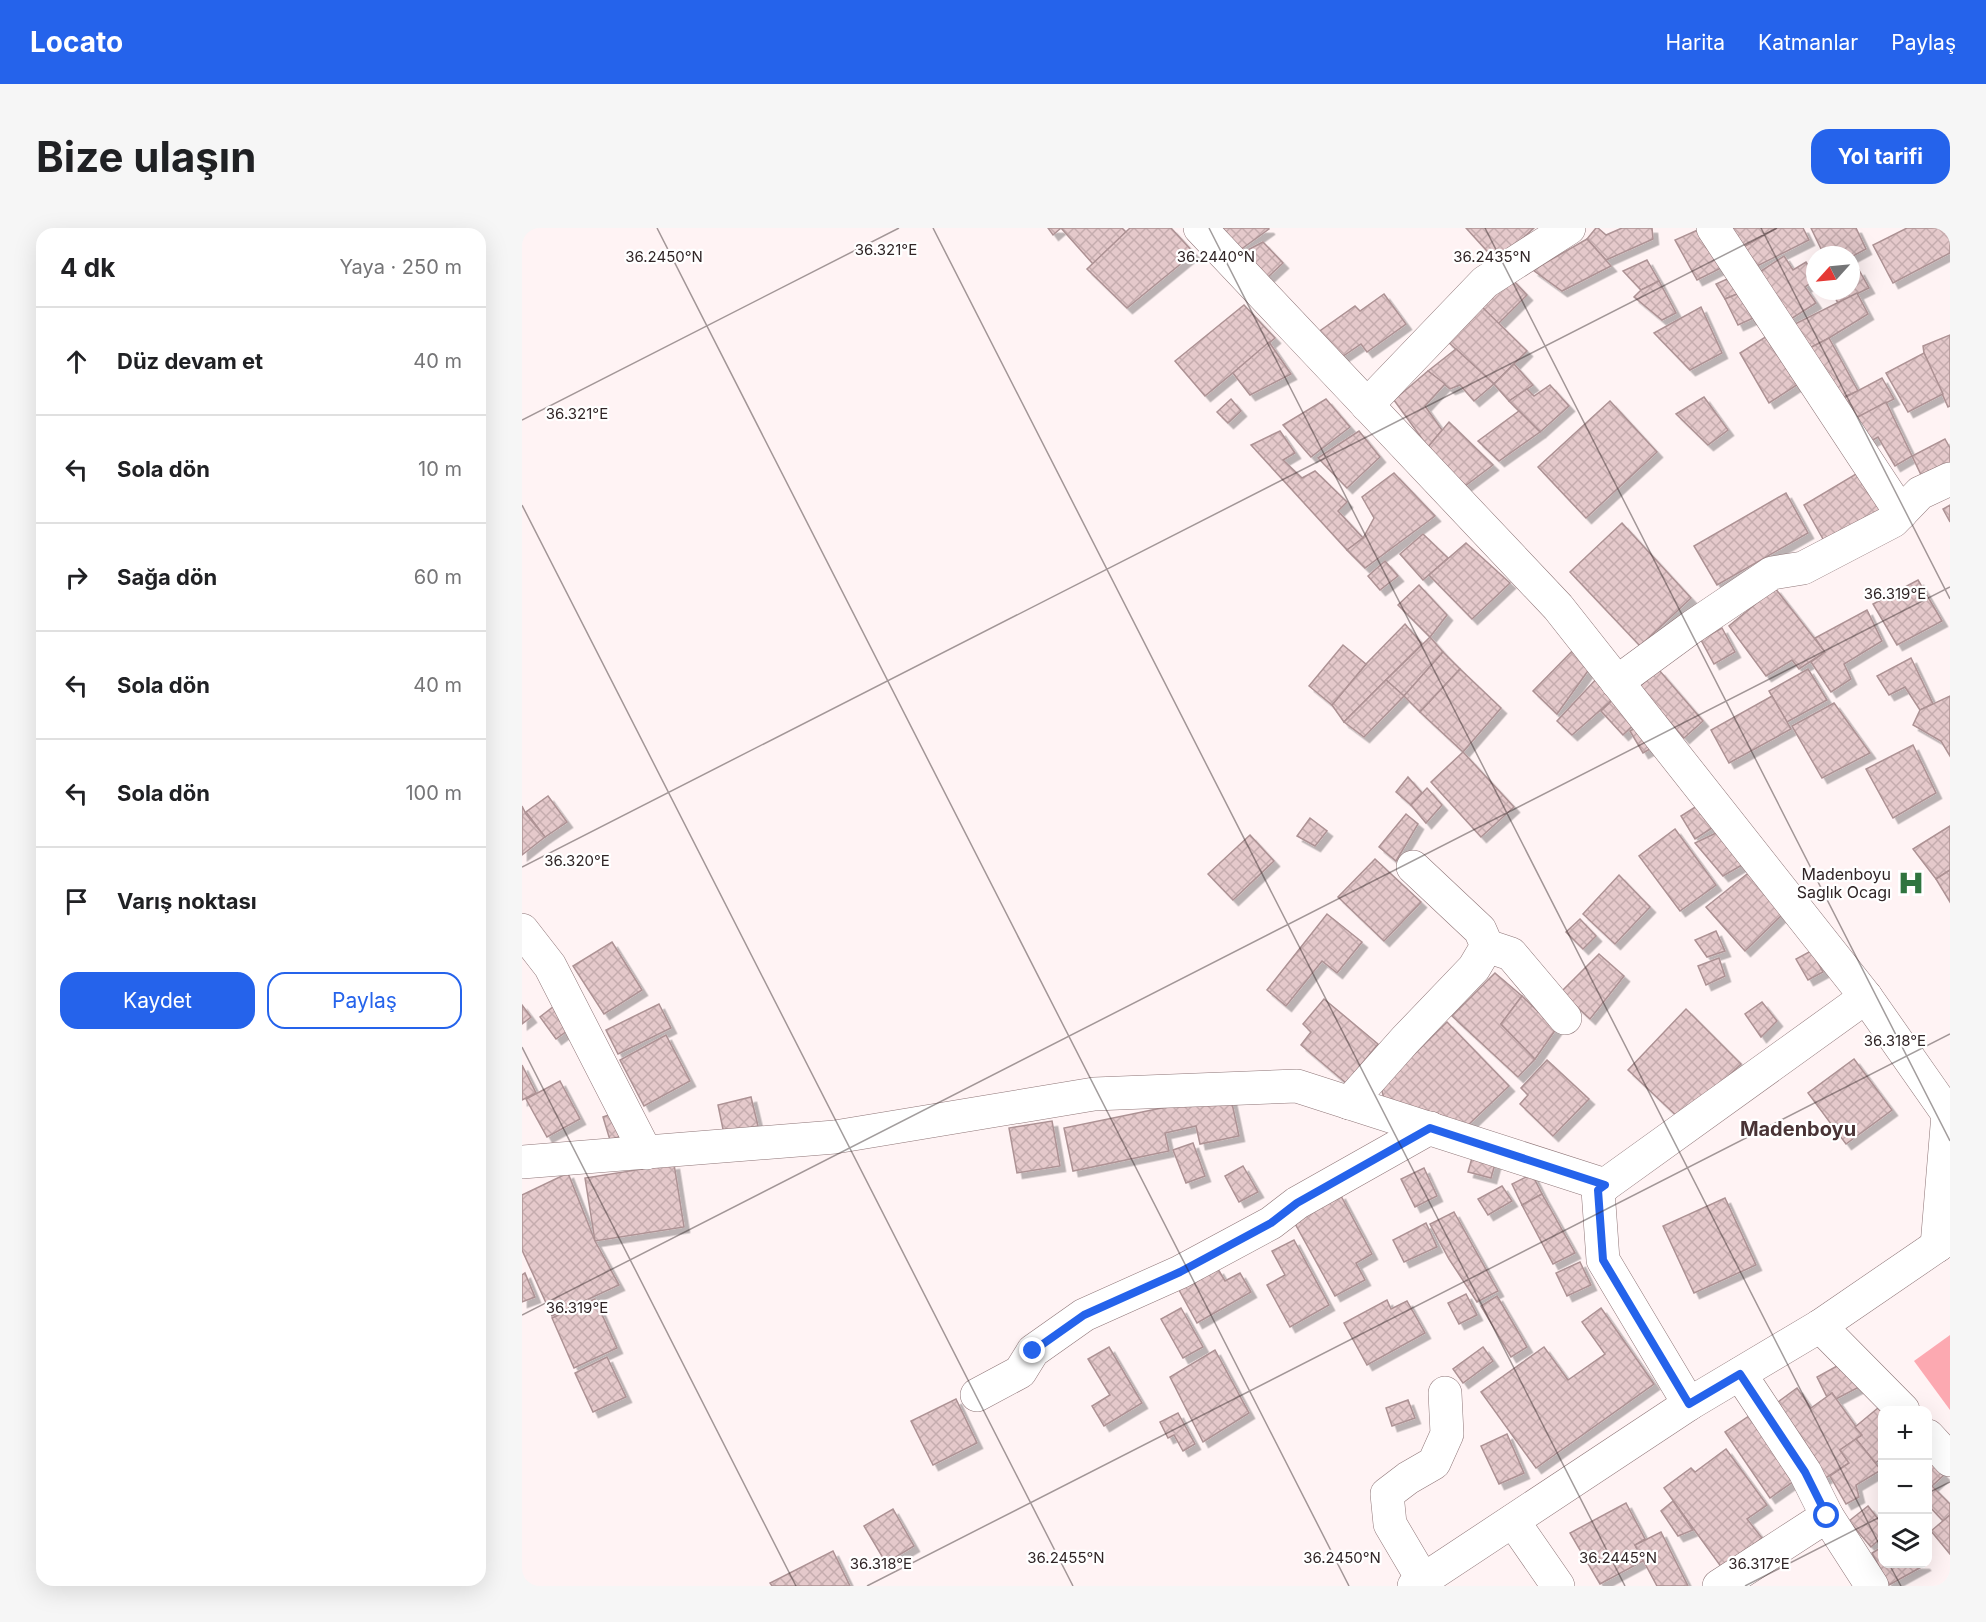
<!DOCTYPE html>
<html lang="tr">
<meta charset="utf-8">
<style>
:root{--surface:#fff;--page:#f6f6f6;--text:#202124;--muted:#757577;--line:#e0e0e0;--accent:#2563eb}
body{margin:0;font-family:Inter,sans-serif;background:var(--page);color:var(--text)}
.controls{position:absolute;right:18px;bottom:18px;display:grid;overflow:hidden;border-radius:12px;box-shadow:0 6px 24px #0002}
.controls button{width:54px;height:54px;display:grid;place-items:center;padding:0;border:0;border-bottom:2px solid var(--line);background:var(--surface);color:var(--text);font:30px sans-serif}
.compass{position:absolute;left:1284px;top:18px;width:54px;height:54px;border-radius:50%;background:var(--surface);box-shadow:0 6px 24px #0002;rotate:243deg}
.stop{position:absolute;width:18px;height:18px;margin:-14px;border:4px solid #2563eb;border-radius:50%;background:#fff}
.stop.end{background:#2563eb;border-color:#fff;box-shadow:0 2px 6px #0008}
.list{margin:0;padding:0;list-style:none}
h2{display:flex;justify-content:space-between;align-items:center;height:78px;margin:0;padding:0 24px;font-size:26px}
h2 small{font-size:20px;font-weight:400;color:var(--muted)}
.list li{display:grid;grid-template-columns:39px 1fr auto;gap:18px;align-items:center;box-sizing:border-box;height:108px;padding:0 24px;border-top:2px solid var(--line)}
.list b{display:block;font-size:22px;white-space:nowrap}
.list em{font-size:20px;font-style:normal;color:var(--muted)}
.actions{display:flex;gap:12px;padding:18px 24px}
.actions a{flex:1;padding:14px 0;border:2px solid var(--accent);border-radius:18px;text-align:center;font-size:21px;color:var(--accent)}
.actions .main{background:var(--accent);color:#fff}
.icon{flex:none;width:33px;height:33px;fill:none;stroke:currentColor;stroke-width:2;stroke-linecap:round;stroke-linejoin:round}
.map{position:relative;flex:none;width:1428px;height:1358px;overflow:hidden;border-radius:18px}
header{display:flex;align-items:center;gap:36px;box-sizing:border-box;height:84px;padding:0 30px;background:var(--accent);color:#fff}
header strong{font-size:28px}
nav{display:flex;gap:33px;margin-inline-start:auto;font-size:21px}
.intro{display:flex;align-items:center;justify-content:space-between;box-sizing:border-box;height:144px;padding:0 36px}
h1{margin:0;font-size:42px}
.button{padding:15px 27px;border-radius:18px;background:var(--accent);color:#fff;font-size:21px;font-weight:700}
main{display:flex;gap:36px;padding:0 36px}
aside{flex:1;background:var(--surface);border-radius:18px;box-shadow:0 6px 24px #0002}
.map>svg:first-child{display:block}
</style>
<header>
<strong>Locato</strong>
<nav><a>Harita</a><a>Katmanlar</a><a>Paylaş</a></nav>
</header>
<div class="intro"><h1>Bize ulaşın</h1><a class="button">Yol tarifi</a></div>
<main>
<aside>
<h2>4 dk<small>Yaya · 250 m</small></h2>
<ul class="list">
<li><svg class="icon" aria-label="ahead" viewBox="0 0 24 24"><path d="M12 20V5M6 11l6-6 6 6"/></svg><div><b>Düz devam et</b></div><em>40 m</em></li>
<li><svg class="icon" aria-label="left" viewBox="0 0 24 24"><path d="M17 20v-9H6M10 6l-5 5 5 5"/></svg><div><b>Sola dön</b></div><em>10 m</em></li>
<li><svg class="icon" aria-label="right" viewBox="0 0 24 24"><path d="M7 20v-9h11M14 6l5 5-5 5"/></svg><div><b>Sağa dön</b></div><em>60 m</em></li>
<li><svg class="icon" aria-label="left" viewBox="0 0 24 24"><path d="M17 20v-9H6M10 6l-5 5 5 5"/></svg><div><b>Sola dön</b></div><em>40 m</em></li>
<li><svg class="icon" aria-label="left" viewBox="0 0 24 24"><path d="M17 20v-9H6M10 6l-5 5 5 5"/></svg><div><b>Sola dön</b></div><em>100 m</em></li>
<li><svg class="icon" aria-label="arrive" viewBox="0 0 24 24"><path d="M6 21V4h12l-3 4 3 4H6"/></svg><div><b>Varış noktası</b></div></li>
</ul>
<div class="actions"><a class="main">Kaydet</a><a>Paylaş</a></div>
</aside>
<div class="map">
<svg width="1428" height="1358" viewBox="0 0 1428 1358">
<defs>
<pattern id="building-cross-hatch" width="8" height="8" patternUnits="userSpaceOnUse" patternTransform="scale(1.5)"><rect width="8" height="8" fill="#e5c9cb"/><path d="M0 0l8 8M0 8l8-8" fill="none" stroke="#c5acae"/></pattern>
<filter id="shadow"><feDropShadow dx="5.5" dy="5.5" stdDeviation="0" flood-color="#0004"/></filter>
</defs>
<rect width="100%" height="100%" fill="#fff3f4"/>
<polygon fill="#fca9b1" points="1428,1107 1428,1182 1392,1133"/>
<g fill="url(#building-cross-hatch)" stroke="#ad9294" stroke-width="1.5" filter="url(#shadow)">
<polygon points="526,0 600,0 604,4 571,36 539,0 531,7"/>
<polygon points="608,0 649,0 672,25 605,80 565,41"/>
<polygon points="697,0 746,0 747,1 718,22"/>
<polygon points="944,0 1012,0 975,34"/>
<polygon points="1074,0 1076,0 1084,7 1100,0 1130,0 1131,11 1084,32 1065,11"/>
<polygon points="1209,0 1255,0 1216,22"/>
<polygon points="1255,0 1281,0 1287,12 1227,42 1216,22"/>
<polygon points="1289,0 1334,0 1344,21 1329,29 1329,27 1302,27"/>
<polygon points="1385,0 1428,0 1428,25 1371,55 1351,17"/>
<polygon points="1178,1 1201,39 1175,52 1153,12"/>
<polygon points="1065,11 1089,38 1040,63 1011,42"/>
<polygon points="741,14 761,35 746,49 722,24"/>
<polygon points="1262,28 1271,42 1284,34 1293,48 1293,52 1283,59 1294,75 1261,96 1230,49"/>
<polygon points="1125,32 1137,53 1119,62 1101,43"/>
<polygon points="1337,42 1347,60 1316,75 1309,63 1329,63 1329,46"/>
<polygon points="1216,46 1225,62 1203,71 1194,56"/>
<polygon points="989,50 1005,67 976,96 960,79"/>
<polygon points="1137,53 1154,85 1140,92 1112,69 1119,62"/>
<polygon points="1225,62 1238,87 1216,97 1203,71"/>
<polygon points="1335,65 1346,86 1307,110 1282,123 1267,99"/>
<polygon points="862,66 884,96 845,124 839,116 814,133 795,105 833,78 838,83"/>
<polygon points="722,77 753,110 683,168 653,133"/>
<polygon points="960,79 1005,123 972,156 925,113"/>
<polygon points="1179,79 1200,125 1168,142 1132,105"/>
<polygon points="1253,103 1284,151 1247,175 1218,125"/>
<polygon points="1428,107 1428,178 1426,179 1402,125 1401,118"/>
<polygon points="1307,110 1336,163 1314,172 1282,123"/>
<polygon points="747,114 769,146 728,167 711,145"/>
<polygon points="934,121 972,156 952,173 938,157 928,161 906,143"/>
<polygon points="1402,125 1421,166 1386,184 1364,145"/>
<polygon points="992,136 1011,157 987,173 972,156"/>
<polygon points="906,143 923,156 903,178 920,202 906,219 872,172"/>
<polygon points="1360,150 1372,171 1332,191 1322,170"/>
<polygon points="1028,157 1047,178 1018,204 987,173 1005,161 1012,168"/>
<polygon points="1182,169 1206,202 1186,217 1154,186"/>
<polygon points="709,171 719,183 706,195 695,184"/>
<polygon points="804,171 828,199 789,229 761,197"/>
<polygon points="1088,173 1135,224 1064,290 1016,239"/>
<polygon points="1364,174 1390,228 1373,238 1356,209 1344,216 1332,191"/>
<polygon points="997,183 1018,204 977,233 956,213"/>
<polygon points="927,194 971,237 943,258 906,219"/>
<polygon points="758,203 773,225 761,232 780,250 793,243 825,274 816,283 841,310 825,322 729,217"/>
<polygon points="837,203 858,229 825,260 796,230"/>
<polygon points="1423,211 1428,220 1428,242 1403,255 1390,228"/>
<polygon points="1339,243 1362,287 1306,320 1282,277"/>
<polygon points="872,245 913,288 843,340 825,322 841,310 852,290 840,269"/>
<polygon points="1264,265 1286,305 1195,357 1172,318"/>
<polygon points="1428,277 1428,294 1421,281"/>
<polygon points="1100,295 1169,370 1118,418 1048,344"/>
<polygon points="901,306 926,330 901,352 878,326"/>
<polygon points="944,315 988,355 950,391 907,347"/>
<polygon points="863,333 876,348 858,362 846,348"/>
<polygon points="1396,352 1420,393 1375,417 1351,376"/>
<polygon points="897,357 925,387 908,409 876,377"/>
<polygon points="1253,360 1303,424 1277,441 1270,432 1244,448 1207,398"/>
<polygon points="1345,382 1360,413 1322,436 1329,451 1309,464 1289,434 1303,424 1293,410"/>
<polygon points="883,396 900,416 822,494 810,477 844,436"/>
<polygon points="1200,400 1213,424 1192,436 1179,412"/>
<polygon points="908,409 921,424 882,468 864,452"/>
<polygon points="1058,415 1073,433 1035,486 1011,463"/>
<polygon points="821,417 844,436 810,477 787,458"/>
<polygon points="921,424 938,441 898,484 882,468"/>
<polygon points="1389,430 1411,476 1398,482 1383,459 1367,467 1355,448"/>
<polygon points="938,441 979,480 941,524 898,484"/>
<polygon points="1286,441 1305,472 1265,494 1247,463"/>
<polygon points="1137,442 1181,493 1162,510 1117,459"/>
<polygon points="1078,447 1099,464 1050,507 1035,493"/>
<polygon points="864,452 882,468 842,509 822,494"/>
<polygon points="1099,464 1121,488 1101,507 1079,483"/>
<polygon points="1250,468 1269,501 1207,535 1189,502"/>
<polygon points="1428,468 1428,528 1419,513 1391,497 1398,482"/>
<polygon points="1312,475 1348,525 1300,550 1270,498"/>
<polygon points="1122,495 1135,517 1121,525 1108,503"/>
<polygon points="1391,517 1414,565 1371,590 1344,541"/>
<polygon points="941,524 992,579 959,609 909,554"/>
<polygon points="886,549 900,565 889,577 874,564"/>
<polygon points="905,560 920,577 904,595 889,577"/>
<polygon points="26,568 45,594 23,609 4,584"/>
<polygon points="1178,576 1193,598 1173,611 1159,588"/>
<polygon points="0,578 4,586 23,609 0,627"/>
<polygon points="884,586 896,596 874,633 857,619"/>
<polygon points="788,590 805,603 793,618 775,608"/>
<polygon points="1428,598 1428,642 1414,651 1391,621"/>
<polygon points="1153,601 1194,657 1158,683 1117,628"/>
<polygon points="1194,605 1220,637 1201,648 1173,615"/>
<polygon points="728,607 752,633 711,672 686,646"/>
<polygon points="853,631 899,674 862,713 816,669"/>
<polygon points="1230,642 1263,684 1223,723 1184,679"/>
<polygon points="1428,642 1428,674 1414,651"/>
<polygon points="1097,647 1128,679 1093,716 1061,686"/>
<polygon points="805,686 840,714 815,745 800,733 764,778 745,762"/>
<polygon points="1058,691 1074,708 1061,721 1044,704"/>
<polygon points="1194,703 1203,723 1185,729 1173,712"/>
<polygon points="90,714 120,762 82,786 51,738"/>
<polygon points="1289,723 1301,744 1286,752 1274,731"/>
<polygon points="1077,726 1102,748 1068,791 1039,764"/>
<polygon points="1197,730 1203,748 1184,757 1176,738"/>
<polygon points="973,745 1000,768 979,796 1013,831 996,849 930,788"/>
<polygon points="1000,768 1034,801 1013,831 979,796"/>
<polygon points="802,771 856,816 824,855 779,817 789,804 781,796"/>
<polygon points="1240,774 1255,793 1239,809 1223,786"/>
<polygon points="36,775 53,797 34,811 18,789"/>
<polygon points="137,776 149,800 96,826 84,802"/>
<polygon points="0,777 9,789 0,796"/>
<polygon points="1164,781 1219,836 1160,893 1106,842"/>
<polygon points="925,794 987,858 943,900 863,875 859,859"/>
<polygon points="144,807 168,853 122,878 98,832"/>
<polygon points="1332,831 1370,882 1324,916 1286,865"/>
<polygon points="1025,832 1067,871 1031,908 998,876 1006,867 999,860"/>
<polygon points="0,837 14,865 0,872"/>
<polygon points="38,853 58,891 25,909 4,871"/>
<polygon points="708,866 717,908 678,916 674,898 643,905 647,923 551,943 542,900"/>
<polygon points="229,869 236,898 202,906 196,877"/>
<polygon points="98,883 105,906 88,912 81,889"/>
<polygon points="530,893 538,938 495,945 487,900"/>
<polygon points="671,915 683,948 664,955 651,922"/>
<polygon points="950,930 973,936 969,950 946,944"/>
<polygon points="152,936 162,999 73,1013 63,950"/>
<polygon points="721,938 736,964 717,974 703,948"/>
<polygon points="902,940 915,968 893,979 879,951"/>
<polygon points="46,945 73,1013 97,1057 30,1088 0,1022 0,967"/>
<polygon points="1010,946 1020,966 1000,977 990,956"/>
<polygon points="980,958 990,973 966,987 956,971"/>
<polygon points="818,966 850,1026 834,1035 843,1052 813,1068 771,992"/>
<polygon points="1020,966 1053,1025 1031,1036 1000,977"/>
<polygon points="1203,970 1234,1037 1172,1065 1141,998"/>
<polygon points="932,984 976,1063 955,1074 927,1031 908,996"/>
<polygon points="904,995 915,1019 882,1034 871,1012"/>
<polygon points="772,1012 807,1077 768,1099 745,1057 763,1047 750,1023"/>
<polygon points="1058,1034 1069,1057 1045,1068 1034,1045"/>
<polygon points="696,1041 703,1053 718,1045 729,1064 675,1095 657,1062"/>
<polygon points="3,1045 13,1069 0,1074 0,1047"/>
<polygon points="944,1066 955,1087 937,1096 926,1075"/>
<polygon points="975,1068 1005,1119 989,1129 959,1078"/>
<polygon points="73,1071 95,1120 52,1140 30,1090"/>
<polygon points="865,1072 869,1081 885,1073 903,1105 845,1137 822,1095"/>
<polygon points="659,1080 681,1119 661,1130 639,1091"/>
<polygon points="1079,1080 1132,1156 1014,1240 959,1164 1022,1119 1046,1152 1083,1126 1060,1094"/>
<polygon points="587,1119 620,1175 582,1198 570,1178 588,1167 566,1131"/>
<polygon points="961,1119 971,1133 941,1155 931,1141"/>
<polygon points="693,1122 727,1185 681,1214 648,1149"/>
<polygon points="85,1129 104,1169 71,1184 53,1145"/>
<polygon points="1317,1137 1337,1159 1314,1171 1310,1165 1305,1169 1295,1149"/>
<polygon points="1275,1160 1289,1180 1310,1165 1340,1207 1318,1222 1327,1235 1302,1251 1252,1177"/>
<polygon points="434,1171 455,1215 411,1237 389,1193"/>
<polygon points="886,1172 893,1190 870,1198 864,1180"/>
<polygon points="1356,1180 1360,1184 1360,1195 1359,1196 1360,1199 1360,1230 1353,1235 1334,1211 1340,1207 1333,1199"/>
<polygon points="656,1185 673,1216 661,1223 652,1207 646,1210 638,1194"/>
<polygon points="1227,1188 1272,1253 1248,1270 1203,1204"/>
<polygon points="985,1206 1002,1245 977,1256 959,1218"/>
<polygon points="1334,1211 1359,1242 1334,1257 1337,1269 1324,1276 1308,1248 1327,1235 1318,1222"/>
<polygon points="1204,1221 1245,1277 1225,1291 1240,1310 1200,1340 1142,1260 1169,1240 1173,1244"/>
<polygon points="1406,1230 1422,1247 1410,1258 1406,1254"/>
<polygon points="1406,1254 1428,1276 1428,1287 1421,1293 1406,1277"/>
<polygon points="1151,1273 1171,1302 1156,1308 1139,1283"/>
<polygon points="1104,1275 1123,1311 1113,1317 1121,1333 1078,1356 1048,1305"/>
<polygon points="1346,1278 1360,1296 1360,1309 1349,1319 1327,1293"/>
<polygon points="371,1281 392,1318 364,1335 342,1298"/>
<polygon points="1428,1287 1428,1326 1409,1303"/>
<polygon points="1139,1304 1166,1358 1135,1358 1113,1317"/>
<polygon points="1360,1319 1360,1336 1402,1336 1403,1337 1367,1357 1350,1325"/>
<polygon points="311,1323 328,1358 250,1358 248,1355"/>
</g>
<g fill="none" stroke-linecap="round" stroke-linejoin="round">
<g stroke="#8e7577" stroke-width="34">
<g id="street">
<polyline points="678,0 1036,379 1344,769 1426,886 1415,1018"/>
<polyline points="1191,0 1379,285"/>
<polyline points="845,177 963,54 1047,0"/>
<polyline points="1095,454 1170,399 1250,345 1281,340 1371,293 1398,265 1428,251"/>
<polyline points="0,702 28,738 124,925"/>
<polyline points="965,718 989,726 1043,790"/>
<polyline points="827,875 883,812 952,740 965,718 958,702 891,639"/>
<polyline points="0,934 313,909 572,866 775,858 1083,957"/>
<polyline points="455,1167 498,1144 511,1123 562,1087 658,1044 749,995 775,975 908,900"/>
<polyline points="1167,1176 1081,1032 1076,962 1344,769"/>
<polyline points="1305,1288 1350,1358"/>
<polyline points="991,1293 1036,1358"/>
<polyline points="901,1352 868,1296 865,1266 886,1250 912,1235 925,1206 923,1165"/>
<polyline points="1197,1358 1305,1288 1283,1244 1218,1146"/>
</g>
</g>
<g stroke="#8e7577" stroke-width="34">
<g id="secondary">
<polyline points="1298,1098 1381,1182"/>
<polyline points="1406,1208 1428,1232"/>
<polyline points="892,1358 1167,1176 1298,1098 1428,1009"/>
</g>
</g>
<use href="#street" stroke="#fff" stroke-width="33"/>
<use href="#secondary" stroke="#fff" stroke-width="33"/>
</g>
<g fill="none" stroke-linecap="round" stroke-linejoin="round">
<polyline stroke="#2563eb" stroke-width="8" points="511,1123 562,1087 658,1044 749,995 775,975 908,900 1083,957 1076,962 1081,1032 1167,1176 1218,1146 1283,1244 1305,1288"/>
</g>
<path fill="none" stroke="#302526" stroke-width="1.5" stroke-opacity="0.45" d="M135 0 827 1358M411 0 1103 1358M687 0 1360 1322M963 0 1428 913M1239 0 1428 371M0 192 377 0M0 277 551 1358M0 639 1255 0M0 819 274 1358M0 1087 1428 359M1406 1265 1428 1254M1367 1336 1379 1358M345 1358 1428 806M1223 1358 1360 1288"/>
<defs>
<g id="hospital-bare" transform="scale(2.07)"><path d="M-5-5h3v3.5h4V-5h3V5h-3V1.5h-4V5h-3Z" fill="#2f743f" stroke="#fff" stroke-width="2.5" paint-order="stroke"/></g>
</defs>
<g fill-rule="evenodd">
<use href="#hospital-bare" x="1389" y="655"/>
</g>
<g text-anchor="middle" stroke-width="4.5" stroke-linejoin="round" paint-order="stroke">
<g font-size="16" fill="#302526" stroke="#fff" text-anchor="end">
<text x="1369" y="652">Madenboyu<tspan x="1369" dy="18">Saglık Ocagı</tspan></text>
</g>
<g font-size="20" font-weight="bold" fill="#493335" stroke="#fff">
<text x="1276" y="908">Madenboyu</text>
</g>
</g>
<g font-size="15" text-anchor="middle" fill="#302526" stroke="#fff" stroke-width="4.5" stroke-linejoin="round" paint-order="stroke">
<text x="364" y="27">36.321°E</text>
<text x="142" y="34">36.2450°N</text>
<text x="694" y="34">36.2440°N</text>
<text x="970" y="34">36.2435°N</text>
<text x="55" y="191">36.321°E</text>
<text x="1373" y="371">36.319°E</text>
<text x="55" y="638">36.320°E</text>
<text x="1373" y="818">36.318°E</text>
<text x="55" y="1085">36.319°E</text>
<text x="544" y="1335">36.2455°N</text>
<text x="820" y="1335">36.2450°N</text>
<text x="1096" y="1335">36.2445°N</text>
<text x="359" y="1341">36.318°E</text>
<text x="1237" y="1341">36.317°E</text>
</g>
</svg>
<div class="controls">
<button>+</button>
<button>−</button>
<button><svg class="icon" aria-label="layers" viewBox="0 0 24 24"><path d="M12 4l9 5-9 5-9-5zM3 14l9 5 9-5"/></svg></button>
</div>
<svg class="compass" viewBox="-18 -18 36 36"><path d="M0-13l5 13h-10z" fill="#e53935"/><path d="M0 13l5-13h-10z" fill="#757577"/></svg>
<div class="stop" style="left:1305px;top:1288px"></div>
<div class="stop end" style="left:511px;top:1123px"></div>
</div>
</main>
